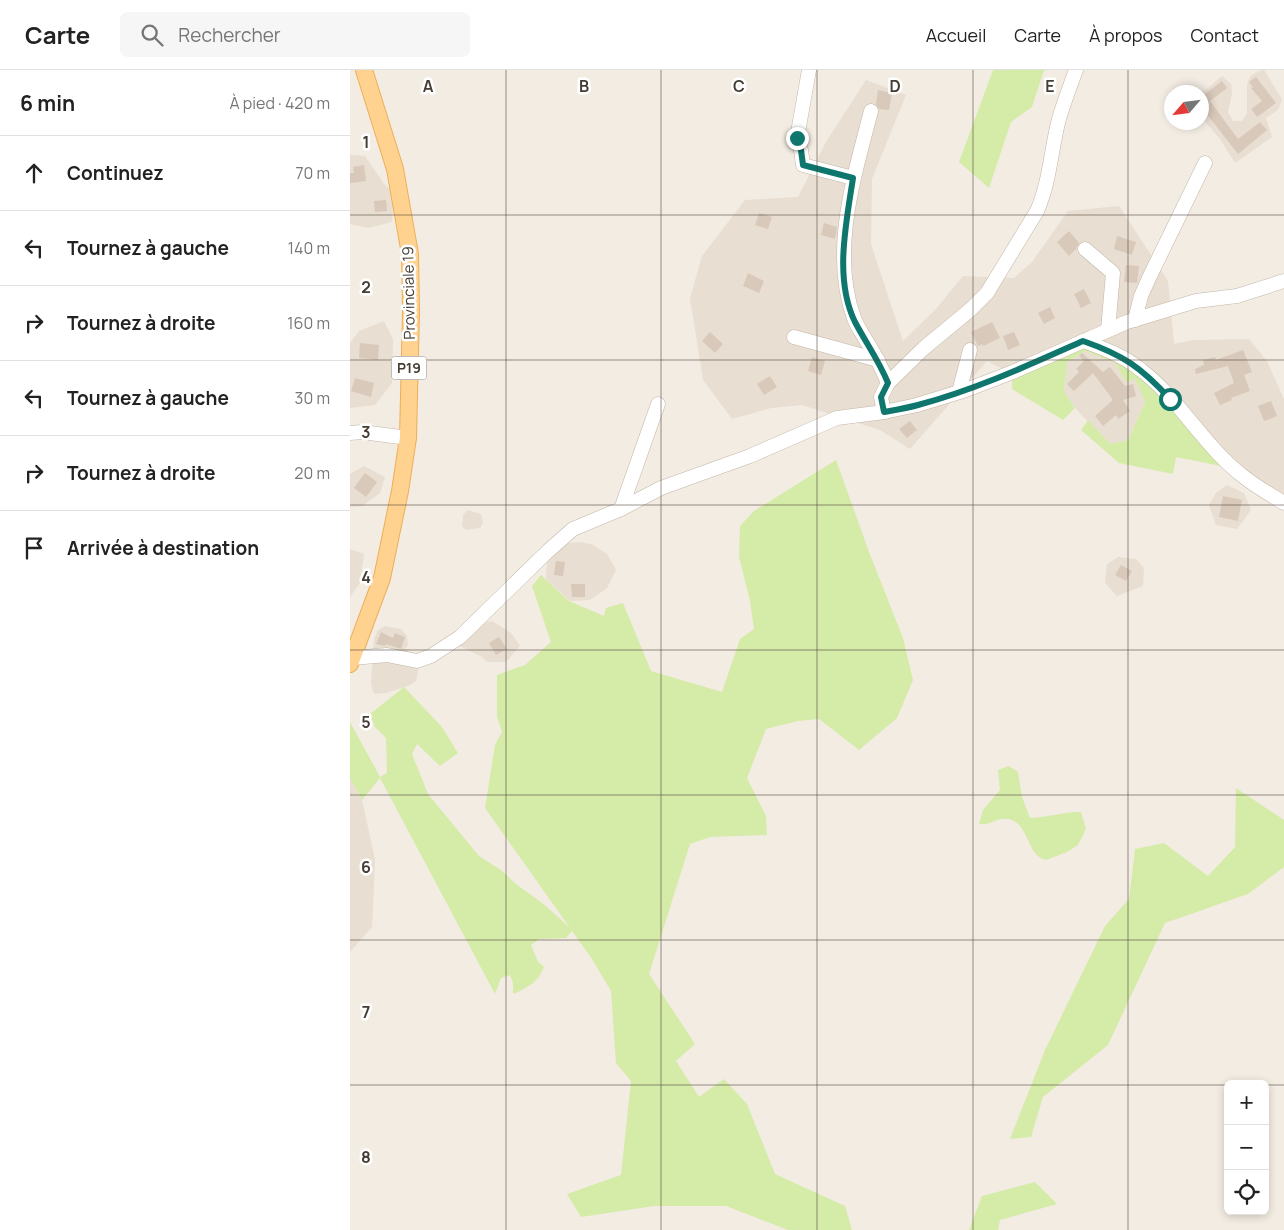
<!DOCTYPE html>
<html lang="fr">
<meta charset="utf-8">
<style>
:root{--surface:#fff;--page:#f6f6f6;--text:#222;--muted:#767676;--line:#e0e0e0}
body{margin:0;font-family:Manrope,sans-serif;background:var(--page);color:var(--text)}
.controls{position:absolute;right:15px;bottom:15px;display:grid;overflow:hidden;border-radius:8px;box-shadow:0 2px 8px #0003}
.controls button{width:45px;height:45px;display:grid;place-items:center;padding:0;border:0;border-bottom:1px solid var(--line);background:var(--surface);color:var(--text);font:25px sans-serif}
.compass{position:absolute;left:814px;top:15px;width:45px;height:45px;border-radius:50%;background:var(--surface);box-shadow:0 2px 8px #0003;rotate:242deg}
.stop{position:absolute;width:15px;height:15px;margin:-11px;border:4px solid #0f766e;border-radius:50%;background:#fff}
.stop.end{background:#0f766e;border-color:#fff;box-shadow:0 1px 5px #0008}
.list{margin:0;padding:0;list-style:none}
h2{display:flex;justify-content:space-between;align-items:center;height:65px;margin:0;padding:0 20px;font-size:21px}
h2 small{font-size:16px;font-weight:400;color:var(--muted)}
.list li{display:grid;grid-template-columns:32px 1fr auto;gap:15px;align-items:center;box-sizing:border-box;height:75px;padding:0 20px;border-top:1px solid var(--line)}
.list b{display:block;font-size:19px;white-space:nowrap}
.list em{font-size:16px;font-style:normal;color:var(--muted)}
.icon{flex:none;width:28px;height:28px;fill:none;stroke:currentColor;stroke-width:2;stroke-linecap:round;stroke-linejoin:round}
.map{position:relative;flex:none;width:934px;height:1160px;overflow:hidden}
header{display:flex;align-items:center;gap:30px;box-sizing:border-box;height:70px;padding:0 25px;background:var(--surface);border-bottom:1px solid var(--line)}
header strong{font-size:24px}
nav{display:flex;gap:28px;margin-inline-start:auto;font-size:18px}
.search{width:350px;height:45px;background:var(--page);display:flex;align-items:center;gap:12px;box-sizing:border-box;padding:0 18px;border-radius:8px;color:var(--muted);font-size:19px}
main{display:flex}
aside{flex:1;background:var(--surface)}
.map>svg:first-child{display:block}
</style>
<header>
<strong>Carte</strong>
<div class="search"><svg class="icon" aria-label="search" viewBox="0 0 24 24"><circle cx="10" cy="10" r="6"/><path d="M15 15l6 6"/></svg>Rechercher</div>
<nav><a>Accueil</a><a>Carte</a><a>À propos</a><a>Contact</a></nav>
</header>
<main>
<aside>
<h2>6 min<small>À pied · 420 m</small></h2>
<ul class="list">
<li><svg class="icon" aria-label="ahead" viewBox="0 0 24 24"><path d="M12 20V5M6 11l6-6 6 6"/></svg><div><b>Continuez</b></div><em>70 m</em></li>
<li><svg class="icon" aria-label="left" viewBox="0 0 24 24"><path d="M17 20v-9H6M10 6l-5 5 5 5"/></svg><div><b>Tournez à gauche</b></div><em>140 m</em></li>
<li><svg class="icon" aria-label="right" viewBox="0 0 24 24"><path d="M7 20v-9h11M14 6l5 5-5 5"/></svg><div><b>Tournez à droite</b></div><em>160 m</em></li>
<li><svg class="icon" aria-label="left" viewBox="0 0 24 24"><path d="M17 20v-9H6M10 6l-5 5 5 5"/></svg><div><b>Tournez à gauche</b></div><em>30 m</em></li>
<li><svg class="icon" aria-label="right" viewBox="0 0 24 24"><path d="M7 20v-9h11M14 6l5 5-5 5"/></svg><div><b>Tournez à droite</b></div><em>20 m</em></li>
<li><svg class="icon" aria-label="arrive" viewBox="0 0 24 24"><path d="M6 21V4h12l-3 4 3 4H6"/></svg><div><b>Arrivée à destination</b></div></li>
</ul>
</aside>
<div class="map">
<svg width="934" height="1160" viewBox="0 0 934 1160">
<rect width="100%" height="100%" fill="#f3ece3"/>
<g fill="#e8ded1">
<polygon points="911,0 914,0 932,29 928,40 916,48 922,67 885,93 870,69 852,48 852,23 872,6 881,14 882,24 878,42 883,51 892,51 897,43 897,16 899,9 902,5"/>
<polygon points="516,10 556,25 522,109 521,174 553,271 586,239 613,206 664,208 682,192 718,141 769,136 818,211 824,274 844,270 899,269 917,291 934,329 934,433 747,275 662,304 637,291 560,379 530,360 452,335 421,338 382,349 353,310 340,228 352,186 395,130 448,127 476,72"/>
<polygon points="0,85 15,86 34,114 44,123 42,152 18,158 0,154"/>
<polygon points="34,251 43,269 42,313 25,335 0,338 0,273 9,261"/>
<polygon points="735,281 765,293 776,312 785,309 795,332 778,370 760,374 725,338 714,321 717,292"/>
<polygon points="14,396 35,407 30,423 12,436 0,437 0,404"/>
<polygon points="877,415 894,423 901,440 887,459 866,455 859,435 866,423"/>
<polygon points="118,440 131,444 133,453 130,458 116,460 112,456 113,445"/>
<polygon points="232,472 243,475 257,484 266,500 257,518 240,530 220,531 196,509 197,491 217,473"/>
<polygon points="0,479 14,484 10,513 0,527"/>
<polygon points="768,487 786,489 794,498 793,516 767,526 755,513 757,494"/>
<polygon points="142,551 161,563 170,576 156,592 137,592 132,587 108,575 134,553"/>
<polygon points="35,556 51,559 57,566 58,575 55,579 68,588 69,597 66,611 60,615 36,623 24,624 21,614 24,569 28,560"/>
<polygon points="0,708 12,730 25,790 22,857 0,882"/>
</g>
<g fill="#d5eba8">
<polygon points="643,0 695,0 693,3 682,37 661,52 639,118 609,92"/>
<polygon points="730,273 799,299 876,397 826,387 823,404 769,393 731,360 738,350 760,374 778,370 795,332 785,309 776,312 765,293 735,281 717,292 714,321 725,338 713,350 662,319 662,304"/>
<path d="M486 390 519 482 553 568 563 610 547 648 509 680 469 649 448 651 416 659 397 708 416 746 417 765 360 767 340 774 299 904 345 974 326 991 349 1027 374 1009 397 1034 425 1104 495 1136 502 1160H438L376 1136H304L231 1147 217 1124 271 1105 281 1011 266 993 261 921 240 886 222 861 216 868 189 869 181 875 188 892 194 897C188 912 178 918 163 924V913L160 905 151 908 145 924 30 708 12 730 0 708V652L30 707 37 703 36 668 25 657 20 644 54 617 92 657 108 683 90 696 67 674 62 684 78 724 129 786 151 800 166 814 196 836 220 858 135 738 145 675 152 662 147 647V605L175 595 201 572 182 516 191 505 219 531 254 546 256 538 273 533 301 601 372 622 390 569 404 559 400 531 389 487 390 456 404 441Z"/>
<path d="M659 696 668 702 672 727 680 748C698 747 712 742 731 742L736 759 728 775 717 782 696 790C693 789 688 787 686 784 676 773 674 746 652 749 643 750 641 755 629 754L633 740 650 720 648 700Z"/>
<polygon points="886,718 934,750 934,797 898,824 815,853 758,975 693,1027 681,1067 660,1069 695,980 755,856 779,829 785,779 814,773 858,806 885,777"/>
<polygon points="685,1112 707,1134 650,1150 648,1160 619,1160 632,1126"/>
</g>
<g fill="#d9c9bb">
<polygon points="906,7 926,33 907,47 901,39 912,31 901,18 903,17 899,12"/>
<polygon points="872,11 877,18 860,31 888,69 910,52 917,60 888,84 852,38 852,20 855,24"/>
<polygon points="528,20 542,23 539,40 529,39 526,34"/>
<polygon points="14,95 16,111 0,113 0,103 4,103 3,97"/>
<polygon points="36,130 37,141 25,142 24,131"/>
<polygon points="409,143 422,147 418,159 405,155"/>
<polygon points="474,153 487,157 485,169 471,165"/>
<polygon points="719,161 729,173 726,179 719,186 707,172"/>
<polygon points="767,166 786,172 782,185 764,179"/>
<polygon points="776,195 789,196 787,213 774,212"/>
<polygon points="398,203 414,211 409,223 393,216"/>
<polygon points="734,219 741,233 731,238 724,224"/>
<polygon points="700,237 705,248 694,254 688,243"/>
<polygon points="642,252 650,268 633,276 632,274 628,276 621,262"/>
<polygon points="360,262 373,274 365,283 352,271"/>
<polygon points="664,262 670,275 658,280 653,266"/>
<polygon points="10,273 29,275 28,290 9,288"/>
<polygon points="893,280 902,302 894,305 900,321 881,328 882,330 870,335 864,323 884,313 878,296 846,304 845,299 854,295 853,290 865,287 866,290"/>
<polygon points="732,283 753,302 760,297 775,316 783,314 786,326 773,330 780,341 768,349 766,345 753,356 745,346 763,330 743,303 724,321 717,314 729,302 726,299 734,291 729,286"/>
<polygon points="462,287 475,291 471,305 458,301"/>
<polygon points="420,306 427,317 414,325 407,314"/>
<polygon points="5,308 24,313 21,327 1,321"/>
<polygon points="921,331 927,346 914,351 908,336"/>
<polygon points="560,351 567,360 557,368 549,359"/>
<polygon points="15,403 27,412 16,427 4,418"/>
<polygon points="873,426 892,430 888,451 869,447"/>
<polygon points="206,491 215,492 213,506 204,505"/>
<polygon points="771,495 782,501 776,511 765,505"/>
<polygon points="221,514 235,514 235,527 222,527"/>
<polygon points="31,562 43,568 45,563 55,567 51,579 36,574 35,576 26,574"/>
<polygon points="149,567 157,579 146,585 139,573"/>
</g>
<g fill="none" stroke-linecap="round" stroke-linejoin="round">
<g stroke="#c2b6a8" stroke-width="15">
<g id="minor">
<polyline points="459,0 447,68 451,80 453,95 503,108"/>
<path d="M521 41C504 107 480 182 504 248 507 257 513 264 517 272 525 285 532 298 538 313"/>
<polyline points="735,179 763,203 758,260"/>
<polyline points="785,250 791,226 799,208 855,93"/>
<polyline points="444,267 528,290"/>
<path d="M733 271C753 278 774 286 791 300 829 329 852 373 889 403 903 415 919 424 934 433"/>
<polyline points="609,322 620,280"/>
<path d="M534 342 531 327 538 313 574 278 621 239 637 223 687 141C700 112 701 79 709 49 714 32 720 16 726 0"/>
<polyline points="0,363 12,362 58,368"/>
<polyline points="271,439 308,334"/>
<polyline points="2,588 37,585 67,591 81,586 110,567 198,481 223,459 271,439 311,418 400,386 487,348 534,342 567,335 616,320 663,302 777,252 846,231 887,226 934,211"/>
</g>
</g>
<g stroke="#edae57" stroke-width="18">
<polyline id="major" points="0,594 32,508 50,421 58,368 61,241 60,184 45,99 14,0"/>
</g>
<use href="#minor" stroke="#fff" stroke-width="14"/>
<use href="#major" stroke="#ffd290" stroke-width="16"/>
</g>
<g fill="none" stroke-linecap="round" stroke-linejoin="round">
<path stroke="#0f766e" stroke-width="6" d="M447 68 451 80 453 95 503 108C496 154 484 209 505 252 516 273 529 291 538 313L531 327 534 342C545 340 557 338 568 335 625 320 679 295 733 271 773 285 791 297 820 329"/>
</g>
<path fill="none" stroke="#453c33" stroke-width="1" stroke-opacity="0.55" d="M156 0V1160M311 0V1160M467 0V1160M623 0V1160M778 0V1160M0 145H934M0 290H934M0 435H934M0 580H934M0 725H934M0 870H934M0 1015H878M915 1015H934"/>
<g text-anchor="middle" stroke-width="5" stroke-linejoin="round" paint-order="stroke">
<rect fill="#fff" stroke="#7d7670" stroke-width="1" x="41.5" y="286.5" width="35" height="23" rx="4"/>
<g font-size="14" font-weight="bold" fill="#453c33">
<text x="59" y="303">P19</text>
</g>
<g font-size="15" fill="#453c33" stroke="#fff">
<text transform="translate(59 223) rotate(-91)" y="5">Provinciale 19</text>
</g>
</g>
<g font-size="16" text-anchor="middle" font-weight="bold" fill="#453c33" stroke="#fff" stroke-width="5" stroke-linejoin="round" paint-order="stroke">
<text x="78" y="22">A</text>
<text x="234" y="22">B</text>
<text x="389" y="22">C</text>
<text x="545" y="22">D</text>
<text x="700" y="22">E</text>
<text x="16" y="78">1</text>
<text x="16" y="223">2</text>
<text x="16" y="368">3</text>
<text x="16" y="513">4</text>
<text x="16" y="658">5</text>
<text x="16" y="803">6</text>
<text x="16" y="948">7</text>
<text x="16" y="1093">8</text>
</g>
</svg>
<div class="controls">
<button>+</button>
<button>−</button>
<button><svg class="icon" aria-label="locate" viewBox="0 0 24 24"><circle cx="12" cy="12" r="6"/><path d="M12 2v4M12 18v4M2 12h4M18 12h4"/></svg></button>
</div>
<svg class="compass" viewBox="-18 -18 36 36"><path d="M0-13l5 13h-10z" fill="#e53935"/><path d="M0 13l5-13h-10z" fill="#767676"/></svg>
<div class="stop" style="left:820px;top:329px"></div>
<div class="stop end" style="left:447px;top:68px"></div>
</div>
</main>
